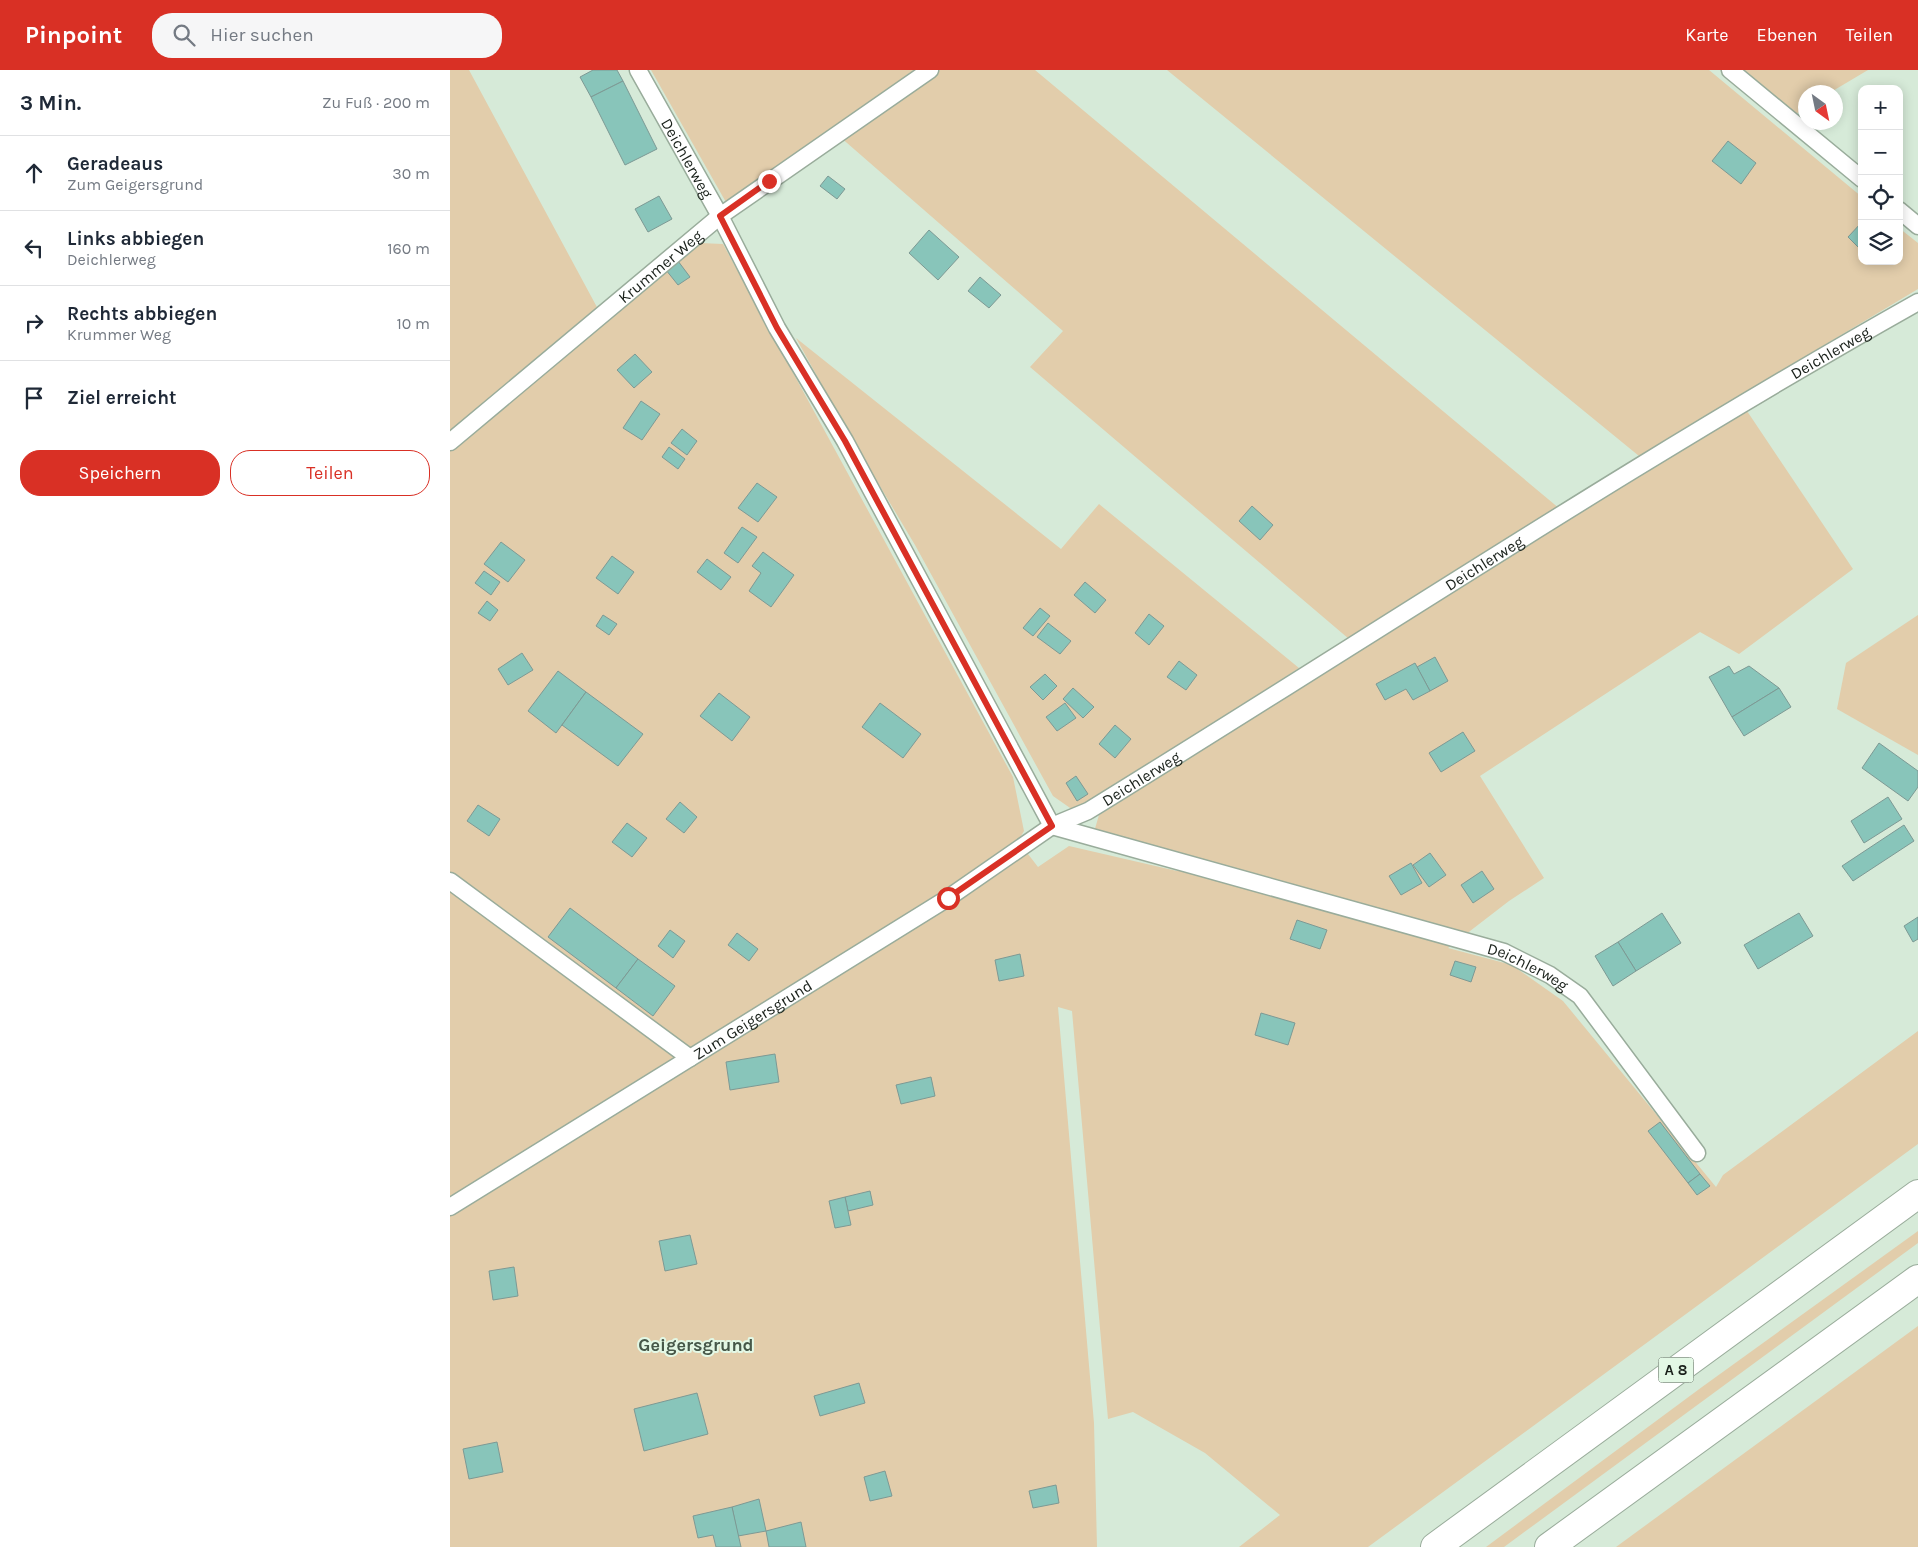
<!DOCTYPE html>
<html lang="de">
<meta charset="utf-8">
<style>
:root{--surface:#fff;--page:#f6f6f7;--text:#1f2937;--muted:#747a83;--line:#e0e1e3;--accent:#d93025}
body{margin:0;font-family:Karla,sans-serif;background:var(--page);color:var(--text)}
.controls{position:absolute;right:15px;top:15px;display:grid;overflow:hidden;border-radius:10px;box-shadow:0 2px 12px #0003}
.controls button{width:45px;height:45px;display:grid;place-items:center;padding:0;border:0;border-bottom:1px solid var(--line);background:var(--surface);color:var(--text);font:25px sans-serif}
.compass{position:absolute;left:1348px;top:15px;width:45px;height:45px;border-radius:50%;background:var(--surface);box-shadow:0 2px 12px #0003;rotate:147deg}
.stop{position:absolute;width:15px;height:15px;margin:-11px;border:4px solid #d93025;border-radius:50%;background:#fff}
.stop.end{background:#d93025;border-color:#fff;box-shadow:0 1px 5px #0008}
.list{margin:0;padding:0;list-style:none}
h2{display:flex;justify-content:space-between;align-items:center;height:65px;margin:0;padding:0 20px;font-size:21px}
h2 small{font-size:16px;font-weight:400;color:var(--muted)}
.list li{display:grid;grid-template-columns:32px 1fr auto;gap:15px;align-items:center;box-sizing:border-box;height:75px;padding:0 20px;border-top:1px solid var(--line)}
.list b{display:block;font-size:19px;white-space:nowrap}
.list p{margin:0;font-size:16px;white-space:nowrap;color:var(--muted)}
.list em{font-size:16px;font-style:normal;color:var(--muted)}
.actions{display:flex;gap:10px;padding:15px 20px}
.actions a{flex:1;padding:11px 0;border:1px solid var(--accent);border-radius:20px;text-align:center;font-size:18px;color:var(--accent)}
.actions .main{background:var(--accent);color:#fff}
.icon{flex:none;width:28px;height:28px;fill:none;stroke:currentColor;stroke-width:2;stroke-linecap:round;stroke-linejoin:round}
.map{position:relative;flex:none;width:1468px;height:1477px;overflow:hidden}
header{display:flex;align-items:center;gap:30px;box-sizing:border-box;height:70px;padding:0 25px;background:var(--accent);color:#fff}
header strong{font-size:24px}
nav{display:flex;gap:28px;margin-inline-start:auto;font-size:18px}
.search{width:350px;height:45px;background:var(--page);display:flex;align-items:center;gap:12px;box-sizing:border-box;padding:0 18px;border-radius:20px;color:var(--muted);font-size:19px}
main{display:flex}
aside{flex:1;background:var(--surface)}
.map>svg:first-child{display:block}
</style>
<header>
<strong>Pinpoint</strong>
<div class="search"><svg class="icon" aria-label="search" viewBox="0 0 24 24"><circle cx="10" cy="10" r="6"/><path d="M15 15l6 6"/></svg>Hier suchen</div>
<nav><a>Karte</a><a>Ebenen</a><a>Teilen</a></nav>
</header>
<main>
<aside>
<h2>3 Min.<small>Zu Fuß · 200 m</small></h2>
<ul class="list">
<li><svg class="icon" aria-label="ahead" viewBox="0 0 24 24"><path d="M12 20V5M6 11l6-6 6 6"/></svg><div><b>Geradeaus</b><p>Zum Geigersgrund</p></div><em>30 m</em></li>
<li><svg class="icon" aria-label="left" viewBox="0 0 24 24"><path d="M17 20v-9H6M10 6l-5 5 5 5"/></svg><div><b>Links abbiegen</b><p>Deichlerweg</p></div><em>160 m</em></li>
<li><svg class="icon" aria-label="right" viewBox="0 0 24 24"><path d="M7 20v-9h11M14 6l5 5-5 5"/></svg><div><b>Rechts abbiegen</b><p>Krummer Weg</p></div><em>10 m</em></li>
<li><svg class="icon" aria-label="arrive" viewBox="0 0 24 24"><path d="M6 21V4h12l-3 4 3 4H6"/></svg><div><b>Ziel erreicht</b></div></li>
</ul>
<div class="actions"><a class="main">Speichern</a><a>Teilen</a></div>
</aside>
<div class="map">
<svg width="1468" height="1477" viewBox="0 0 1468 1477">
<rect width="100%" height="100%" fill="#d6ead8"/>
<g fill="#e2cdab">
<path d="M0 0H19L155 252 250 173 273 174 563 707 574 761 568 771 588 797 619 776 727 801 744 792 644 762 649 745C864 608 1079 473 1297 341L1403 499 1289 584 1250 562 1030 706 1094 808 1059 831 998 878 1062 895 1113 931 1266 1117 1273 1105 1468 961V1074L918 1477H789L830 1445 755 1383 683 1342 658 1349 622 941 608 937 644 1353 647 1477H0Z"/>
<polygon points="201,0 472,0 277,134"/>
<polygon points="490,0 585,0 1110,439 899,569 580,297 613,261 389,66"/>
<polygon points="717,0 1259,0 1412,127 1412,191 1449,191 1449,158 1468,173 1468,219 1189,386"/>
<polygon points="1293,0 1418,0 1381,22 1356,22 1355,38 1346,44"/>
<polygon points="346,268 611,479 649,434 849,598 796,633 623,740 603,726 465,475 400,366"/>
<polygon points="1468,545 1468,685 1387,639 1396,593"/>
<polygon points="1468,1161 1468,1173 1054,1477 1036,1477 1252,1317"/>
<polygon points="1468,1256 1468,1477 1166,1477"/>
</g>
<g fill="#88c5ba" stroke="#7d9994">
<polygon points="143,0 167,0 173,11 141,27 130,7"/>
<polygon points="173,11 207,79 175,95 141,27"/>
<polygon points="1278,71 1306,93 1291,114 1262,91"/>
<polygon points="378,106 395,119 387,129 370,116"/>
<polygon points="209,126 222,149 198,162 185,139"/>
<polygon points="1412,152 1412,181 1398,167"/>
<polygon points="479,160 509,187 488,210 459,183"/>
<polygon points="228,191 240,207 228,215 216,200"/>
<polygon points="530,207 551,225 539,238 518,221"/>
<polygon points="185,284 202,302 184,318 167,300"/>
<polygon points="191,331 210,344 192,370 173,358"/>
<polygon points="232,359 247,371 237,385 221,373"/>
<polygon points="219,377 235,389 228,399 212,387"/>
<polygon points="307,413 327,427 308,452 288,438"/>
<polygon points="802,436 823,455 810,470 789,451"/>
<polygon points="292,457 307,467 288,493 274,483"/>
<polygon points="51,472 75,490 58,512 34,494"/>
<polygon points="313,482 344,505 321,537 299,521 311,503 302,496"/>
<polygon points="162,486 184,502 168,524 146,508"/>
<polygon points="257,489 281,507 271,520 247,502"/>
<polygon points="34,501 50,512 41,525 25,513"/>
<polygon points="635,512 656,530 645,543 624,525"/>
<polygon points="37,531 48,540 40,551 28,543"/>
<polygon points="590,538 600,546 583,566 573,558"/>
<polygon points="699,544 714,556 699,575 685,563"/>
<polygon points="153,545 167,554 159,565 146,556"/>
<polygon points="598,553 621,571 610,584 587,567"/>
<polygon points="72,583 83,600 58,615 48,599"/>
<polygon points="985,587 998,611 980,621 967,597"/>
<polygon points="729,591 747,605 736,620 717,607"/>
<polygon points="965,593 980,621 963,630 956,619 935,630 926,614"/>
<polygon points="1279,596 1284,604 1299,596 1329,618 1282,647 1259,607"/>
<polygon points="108,601 136,622 106,663 78,641"/>
<polygon points="595,604 607,616 593,630 580,617"/>
<polygon points="623,618 644,637 633,648 613,629"/>
<polygon points="1329,618 1341,637 1294,666 1282,647"/>
<polygon points="136,622 193,664 168,696 112,655"/>
<polygon points="269,623 300,647 282,671 250,646"/>
<polygon points="430,633 471,664 453,688 412,657"/>
<polygon points="615,633 626,648 607,661 596,647"/>
<polygon points="665,655 681,669 665,688 649,674"/>
<polygon points="1013,662 1025,681 991,702 979,683"/>
<polygon points="1429,673 1468,701 1468,717 1458,731 1412,698"/>
<polygon points="626,706 638,724 627,731 616,713"/>
<polygon points="1438,727 1452,749 1414,773 1401,751"/>
<polygon points="230,732 247,747 234,763 216,749"/>
<polygon points="28,735 50,749 39,766 17,751"/>
<polygon points="177,753 197,768 182,787 162,772"/>
<polygon points="1454,755 1464,771 1403,811 1392,796"/>
<polygon points="980,783 996,805 979,817 963,795"/>
<polygon points="961,793 972,813 951,825 939,806"/>
<polygon points="1032,801 1044,819 1023,833 1011,815"/>
<polygon points="120,838 188,889 166,918 98,867"/>
<polygon points="1212,843 1231,873 1186,901 1168,872"/>
<polygon points="1349,843 1363,866 1308,899 1294,875"/>
<polygon points="1468,847 1468,869 1463,872 1454,856"/>
<polygon points="847,850 877,860 870,879 840,869"/>
<polygon points="220,860 235,871 223,888 208,876"/>
<polygon points="287,863 308,879 299,891 278,875"/>
<polygon points="1168,872 1186,901 1163,916 1145,886"/>
<polygon points="570,884 574,906 549,911 545,890"/>
<polygon points="188,889 225,916 203,946 166,918"/>
<polygon points="1005,891 1026,897 1021,912 1000,905"/>
<polygon points="811,943 845,953 838,975 805,965"/>
<polygon points="325,984 329,1012 280,1020 276,992"/>
<polygon points="481,1007 485,1026 451,1034 446,1015"/>
<polygon points="1210,1052 1250,1104 1238,1113 1198,1061"/>
<polygon points="1250,1104 1260,1116 1247,1125 1238,1113"/>
<polygon points="420,1121 423,1135 398,1141 395,1127"/>
<polygon points="395,1127 401,1155 385,1158 379,1131"/>
<polygon points="240,1165 247,1194 215,1201 209,1171"/>
<polygon points="64,1197 68,1226 43,1230 39,1201"/>
<polygon points="409,1313 415,1333 370,1346 364,1326"/>
<polygon points="247,1323 258,1364 194,1381 184,1339"/>
<polygon points="47,1372 53,1402 19,1409 13,1379"/>
<polygon points="435,1401 442,1426 420,1431 414,1407"/>
<polygon points="606,1415 609,1433 583,1438 579,1421"/>
<polygon points="309,1429 316,1461 288,1466 282,1437"/>
<polygon points="282,1437 291,1477 266,1477 263,1465 248,1468 243,1446"/>
<polygon points="351,1452 356,1477 319,1477 316,1461"/>
</g>
<g fill="none" stroke-linecap="round" stroke-linejoin="round">
<g stroke="#99ac9b" stroke-width="19">
<g id="service">
<path id="s1" d="M188 0 270 146 327 258 395 371 602 756 1054 882 1100 905 1130 926 1247 1083"/>
<polyline points="1280,0 1412,109"/>
<polyline points="1449,140 1468,156"/>
<path id="s2" d="M0 372 270 146 480 0"/>
<polyline points="0,811 240,988"/>
<path id="s3" d="M0 1137 498 828 602 756 638 741C914 571 1185 391 1468 232"/>
</g>
</g>
<g stroke="#99ac9b" stroke-width="30">
<g id="motorway">
<polyline points="985,1477 1468,1124"/>
<polyline points="1099,1477 1468,1209"/>
</g>
</g>
<use href="#service" stroke="#fff" stroke-width="16"/>
<use href="#motorway" stroke="#fff" stroke-width="28"/>
</g>
<g fill="none" stroke-linecap="round" stroke-linejoin="round">
<polyline stroke="#d93025" stroke-width="6" points="319,111 270,146 327,258 395,371 602,756 498,828"/>
</g>
<g text-anchor="middle" stroke-width="4" stroke-linejoin="round" paint-order="stroke">
<rect fill="#e3f8e5" stroke="#566157" stroke-width="1" x="1208.5" y="1287.5" width="35" height="25" rx="4"/>
<g font-size="15" font-weight="bold" fill="#19201a">
<text x="1226" y="1305">A 8</text>
</g>
<g font-size="16" fill="#19201a" stroke="#e3f8e5">
<text dy="6" stroke="none"><textPath href="#s1" startOffset="101">Deichlerweg</textPath></text>
<text dy="6" stroke="none"><textPath href="#s2" startOffset="274">Krummer Weg</textPath></text>
<text dy="6" stroke="none"><textPath href="#s3" startOffset="1624">Deichlerweg</textPath></text>
<text dy="6" stroke="none"><textPath href="#s3" startOffset="1219">Deichlerweg</textPath></text>
<text dy="6" stroke="none"><textPath href="#s3" startOffset="814">Deichlerweg</textPath></text>
<text dy="6" stroke="none"><textPath href="#s1" startOffset="1359">Deichlerweg</textPath></text>
<text dy="6" stroke="none"><textPath href="#s3" startOffset="356">Zum Geigersgrund</textPath></text>
</g>
<g font-size="18" font-weight="bold" fill="#465748" stroke="#e3f8e5">
<text x="246" y="1281">Geigersgrund</text>
</g>
</g>
</svg>
<div class="controls">
<button>+</button>
<button>−</button>
<button><svg class="icon" aria-label="locate" viewBox="0 0 24 24"><circle cx="12" cy="12" r="6"/><path d="M12 2v4M12 18v4M2 12h4M18 12h4"/></svg></button>
<button><svg class="icon" aria-label="layers" viewBox="0 0 24 24"><path d="M12 4l9 5-9 5-9-5zM3 14l9 5 9-5"/></svg></button>
</div>
<svg class="compass" viewBox="-18 -18 36 36"><path d="M0-13l5 13h-10z" fill="#e53935"/><path d="M0 13l5-13h-10z" fill="#747a83"/></svg>
<div class="stop" style="left:498px;top:828px"></div>
<div class="stop end" style="left:319px;top:111px"></div>
</div>
</main>
